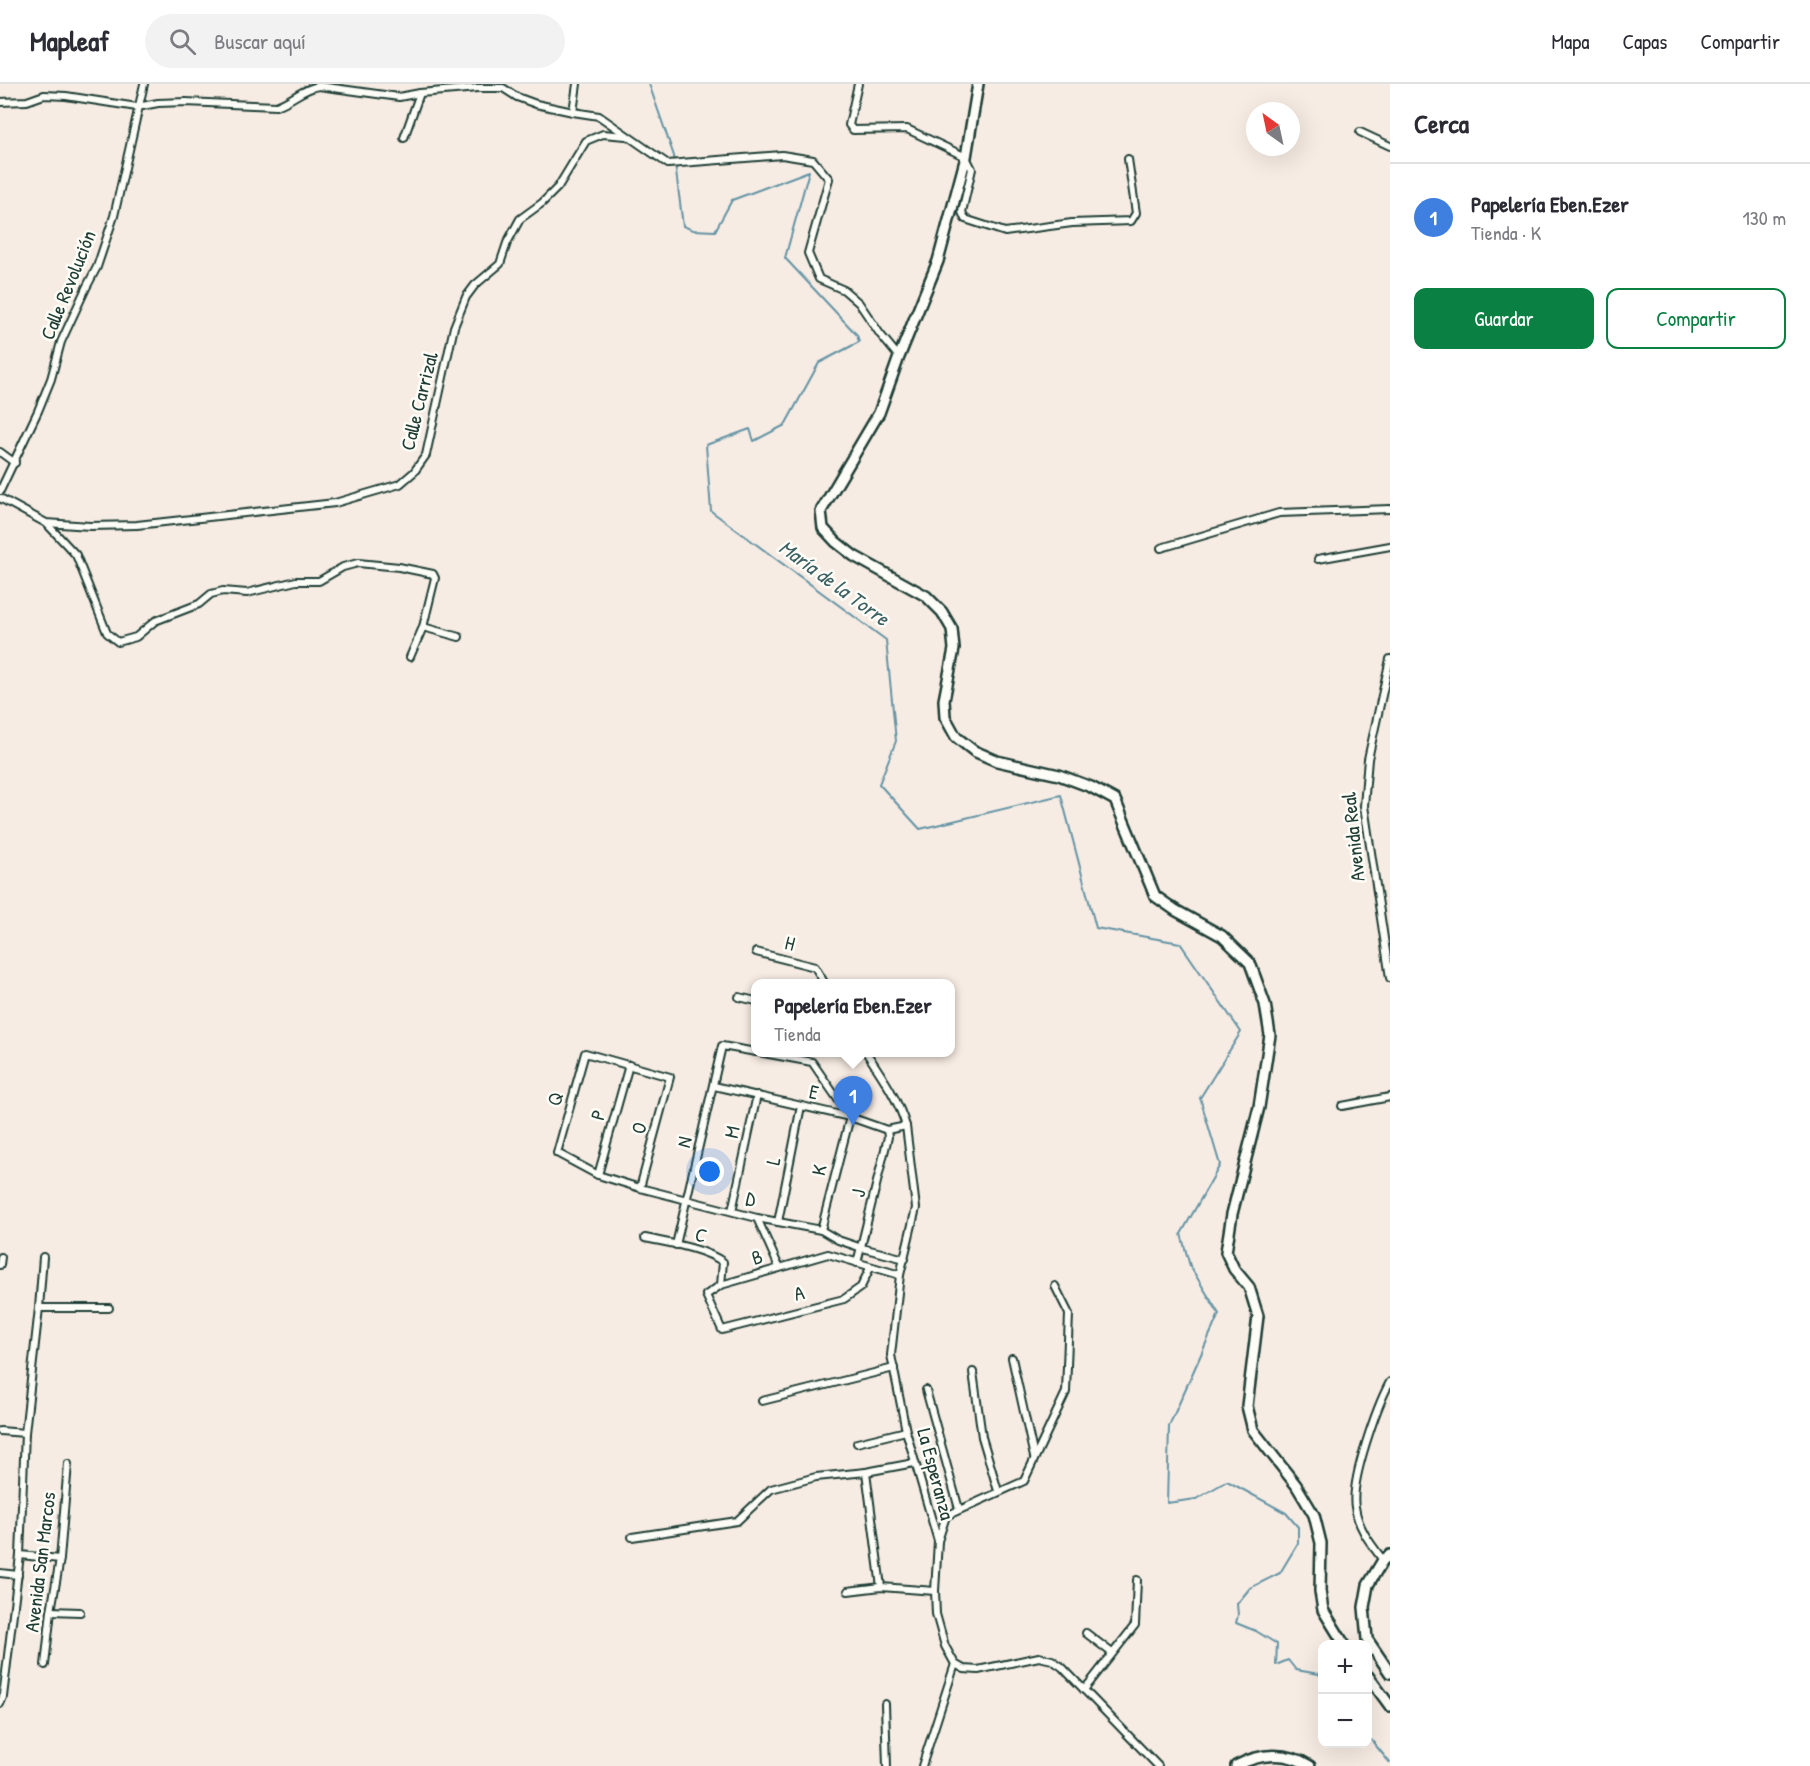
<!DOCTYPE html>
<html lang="es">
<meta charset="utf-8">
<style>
:root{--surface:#fff;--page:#f2f2f3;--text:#2b2b33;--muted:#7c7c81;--line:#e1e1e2;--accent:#0b8043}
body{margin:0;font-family:"Patrick Hand",sans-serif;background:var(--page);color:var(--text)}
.controls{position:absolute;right:18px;bottom:18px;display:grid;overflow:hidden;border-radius:12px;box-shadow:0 6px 24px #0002}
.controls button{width:54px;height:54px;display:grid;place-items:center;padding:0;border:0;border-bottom:2px solid var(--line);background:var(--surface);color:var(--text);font:30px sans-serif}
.compass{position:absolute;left:1246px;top:18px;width:54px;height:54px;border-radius:50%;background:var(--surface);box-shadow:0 6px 24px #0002;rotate:327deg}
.you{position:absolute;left:710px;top:1088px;width:21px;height:21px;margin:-15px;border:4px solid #fff;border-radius:50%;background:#1a73e8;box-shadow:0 0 0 9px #1a73e833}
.badge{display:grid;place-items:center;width:39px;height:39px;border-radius:50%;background:var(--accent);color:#fff;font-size:20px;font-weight:700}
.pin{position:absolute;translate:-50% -50px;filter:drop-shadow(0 2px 3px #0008)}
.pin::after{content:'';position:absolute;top:32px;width:21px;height:18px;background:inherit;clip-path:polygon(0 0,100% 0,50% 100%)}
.popup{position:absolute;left:751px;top:895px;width:204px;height:78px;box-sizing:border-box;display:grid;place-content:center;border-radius:12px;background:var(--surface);filter:drop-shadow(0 2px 4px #0005);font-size:20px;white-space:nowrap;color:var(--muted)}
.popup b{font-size:22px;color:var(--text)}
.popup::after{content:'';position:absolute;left:50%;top:100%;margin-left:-12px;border:12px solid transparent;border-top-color:var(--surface)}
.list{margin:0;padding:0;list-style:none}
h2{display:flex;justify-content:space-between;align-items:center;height:78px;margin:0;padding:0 24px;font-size:26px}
h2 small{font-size:20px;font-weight:400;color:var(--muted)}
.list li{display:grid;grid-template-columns:39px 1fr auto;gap:18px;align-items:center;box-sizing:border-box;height:108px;padding:0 24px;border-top:2px solid var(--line)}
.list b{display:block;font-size:22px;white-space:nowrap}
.list p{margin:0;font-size:20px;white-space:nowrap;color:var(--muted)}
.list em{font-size:20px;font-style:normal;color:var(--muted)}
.actions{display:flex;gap:12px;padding:18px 24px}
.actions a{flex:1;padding:14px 0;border:2px solid var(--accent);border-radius:12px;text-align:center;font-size:21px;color:var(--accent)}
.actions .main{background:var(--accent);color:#fff}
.icon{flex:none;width:33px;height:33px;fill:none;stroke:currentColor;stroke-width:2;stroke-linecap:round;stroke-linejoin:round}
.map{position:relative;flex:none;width:1390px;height:1682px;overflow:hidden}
header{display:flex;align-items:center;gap:36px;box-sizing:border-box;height:84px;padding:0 30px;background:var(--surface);border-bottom:2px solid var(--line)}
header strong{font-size:28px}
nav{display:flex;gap:33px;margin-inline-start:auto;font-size:21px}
.search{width:420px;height:54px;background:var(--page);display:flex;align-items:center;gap:15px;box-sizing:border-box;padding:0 21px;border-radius:33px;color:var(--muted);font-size:22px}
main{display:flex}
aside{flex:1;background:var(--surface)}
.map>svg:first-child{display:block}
</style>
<header>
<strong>Mapleaf</strong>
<div class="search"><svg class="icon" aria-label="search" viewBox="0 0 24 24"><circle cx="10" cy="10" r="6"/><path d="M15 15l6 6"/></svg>Buscar aquí</div>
<nav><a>Mapa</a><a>Capas</a><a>Compartir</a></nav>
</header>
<main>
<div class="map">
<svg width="1390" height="1682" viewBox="0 0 1390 1682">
<rect width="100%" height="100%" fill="#f7ece3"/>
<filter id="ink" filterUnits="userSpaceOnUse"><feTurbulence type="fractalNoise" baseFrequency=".0167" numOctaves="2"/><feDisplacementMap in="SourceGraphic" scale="12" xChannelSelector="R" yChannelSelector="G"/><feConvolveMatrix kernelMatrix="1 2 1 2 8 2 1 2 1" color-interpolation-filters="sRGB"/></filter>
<g filter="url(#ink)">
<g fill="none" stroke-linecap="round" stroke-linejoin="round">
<g stroke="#6393a5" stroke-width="2">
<polyline points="649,0 674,72 683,142 693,146 715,147 732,116 809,87 785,174 857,251 859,258 819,279 785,341 754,357 750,345 706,361 711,427 886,556 896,657 879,700 920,745 1061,711 1096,844 1180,859 1241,948 1200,1014 1220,1081 1181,1150 1190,1182 1219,1230 1169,1342 1167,1419 1196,1415 1227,1397 1286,1429 1298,1443 1298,1459 1280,1489 1250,1504 1237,1520 1238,1531 1236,1539 1256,1547 1277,1560 1276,1581 1288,1576 1296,1586 1319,1590 1322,1595"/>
<polyline points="1368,1652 1390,1679"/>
</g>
<g stroke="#1f3d34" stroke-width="10">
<g id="street">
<polyline points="858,0 849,41 853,46 907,45 966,73 972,85 962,128 965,135 1005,148 1072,139 1131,137 1136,129 1128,75"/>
<path d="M0 18 27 17 44 11 66 12 137 23 158 19 186 18 276 22C292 17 303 4 319 2L399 13 420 9 478 4H503L517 13 536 20 573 28 599 32 668 80 782 71 813 76 829 95 808 169 819 195 844 206 859 219 880 250 899 273"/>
<polyline points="573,28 577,0"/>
<polyline points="1360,48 1390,62"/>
<polyline points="404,54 420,9"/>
<polyline points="0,368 15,379"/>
<polyline points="0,407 38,327 51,295 61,258 86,204 97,183 114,132 144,0"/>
<polyline points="0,414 46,439 90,442 137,441 335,419 400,400 414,388 426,371 454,243 466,213 475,201 500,180 507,159 520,135 542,119 558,103 586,57 603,50 626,52"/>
<polyline points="47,440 76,471 107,549 118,558 136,553 155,537 199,520 211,510 223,507 247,509 296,497 319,497 343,483 358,479 399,483 433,490 435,494 423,543 410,573"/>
<polyline points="1161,464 1279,429 1390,425"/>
<polyline points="1318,475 1390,462"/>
<polyline points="423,543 459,553"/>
<polyline points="1390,575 1368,675 1364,722 1390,894"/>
<polyline points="756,868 815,883 825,900"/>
<polyline points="739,913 756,917"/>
<polyline points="758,968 812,978 850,1033 821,1146"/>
<path d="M866 968C882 992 898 1015 906 1042L916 1124 900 1191 891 1271 906 1347 938 1457 935 1507 936 1530 945 1562 955 1580 964 1585 978 1586 1039 1573 1052 1576 1062 1583 1158 1682"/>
<polyline points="714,1002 850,1033 887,1046 906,1042"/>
<polyline points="1342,1022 1390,1013"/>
<polyline points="598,1091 629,981"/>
<polyline points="640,1104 670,993 585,969 557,1069 598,1091 640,1104 757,1134 821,1146 838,1156 862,1164 905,1175"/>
<polyline points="732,1127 757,1011"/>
<polyline points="757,1134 779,1183"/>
<polyline points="778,1138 801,1022"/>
<path d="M645 1154C668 1159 704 1164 723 1178L721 1201"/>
<polyline points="676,1161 722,962 756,968"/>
<polyline points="857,1179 888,1053 887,1046"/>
<polyline points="0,1181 1,1173"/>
<polyline points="870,1184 861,1203 844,1215 722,1246 706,1211 721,1201 828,1170 900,1191"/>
<polyline points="39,1224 109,1224"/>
<polyline points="1012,1274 1034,1373"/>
<polyline points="973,1288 982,1353 998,1407"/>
<polyline points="926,1306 959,1425"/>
<polyline points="762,1317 894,1284"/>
<polyline points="0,1347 25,1349"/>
<polyline points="857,1359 906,1347"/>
<polyline points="866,1388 881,1503"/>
<polyline points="632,1453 737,1437 771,1405 816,1393 866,1388 914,1379"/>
<polyline points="938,1457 946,1432 1024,1397 1066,1308 1069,1230 1055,1202"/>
<polyline points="20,1471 60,1475"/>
<path d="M1383 1476C1370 1459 1358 1444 1355 1423 1350 1397 1377 1322 1390 1298"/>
<polyline points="0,1489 18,1491"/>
<polyline points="848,1507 881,1503 935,1507"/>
<polyline points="51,1527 80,1528"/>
<polyline points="1086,1549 1112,1569"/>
<polyline points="45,1581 51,1527 60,1475 68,1380"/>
<polyline points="1084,1606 1135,1541 1137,1496"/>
<polyline points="0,1620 3,1613 20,1471 25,1349 39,1224 43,1173"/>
<polyline points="885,1620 887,1682"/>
<polyline points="922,1682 955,1580"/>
</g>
</g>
<g stroke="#1f3d34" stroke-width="14">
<polyline id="secondary" points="1390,1471 1383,1476 1368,1501 1364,1523 1367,1555 1390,1589"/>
</g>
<g stroke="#1f3d34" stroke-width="14">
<g id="primary">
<polyline points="978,0 966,73 938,177 899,273 879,329 821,427 823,444 836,458 854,472 926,512 942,528 952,545 954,565 944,616 945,633 956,653 974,667 997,677 1059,691 1091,703 1115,716 1155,812 1175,826 1222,852 1250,879 1265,920 1270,951 1259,1023 1232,1130 1226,1168 1234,1185 1249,1203 1258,1232 1247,1322 1253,1346 1296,1401 1314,1431 1321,1459 1320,1507 1323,1526 1344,1560"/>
<polyline points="1368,1592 1390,1622"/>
<path d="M1236 1682C1260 1669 1287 1667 1310 1682"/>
</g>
</g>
<use href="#street" stroke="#fdfcf7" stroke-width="6"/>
<use href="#secondary" stroke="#fdfcf7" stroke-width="9"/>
<use href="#primary" stroke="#fdfcf7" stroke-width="9"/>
</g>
</g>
<g text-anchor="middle" stroke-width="5" stroke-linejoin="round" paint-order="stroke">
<g font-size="20" fill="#1f3d34" stroke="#fdfcf7">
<text transform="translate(68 201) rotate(-68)" y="7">Calle Revolución</text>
<text transform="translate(419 317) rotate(-76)" y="7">Calle Carrizal</text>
<text transform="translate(1353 753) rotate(-96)" y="7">Avenida Real</text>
<text transform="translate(790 859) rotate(14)" y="7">H</text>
<text transform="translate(814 1008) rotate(13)" y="7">E</text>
<text transform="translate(555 1015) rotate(-74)" y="7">Q</text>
<text transform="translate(598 1031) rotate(-74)" y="7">P</text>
<text transform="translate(639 1044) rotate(-75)" y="7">O</text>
<text transform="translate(732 1048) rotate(-78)" y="7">M</text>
<text transform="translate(684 1058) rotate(-77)" y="7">N</text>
<text transform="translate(773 1077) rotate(-79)" y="7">L</text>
<text transform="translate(819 1086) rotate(-76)" y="7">K</text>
<text transform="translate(858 1109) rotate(-77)" y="7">J</text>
<text transform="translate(751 1115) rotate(15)" y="7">D</text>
<text transform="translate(701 1151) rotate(17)" y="7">C</text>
<text transform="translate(757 1173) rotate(-17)" y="7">B</text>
<text transform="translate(799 1209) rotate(-14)" y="7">A</text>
<text transform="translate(936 1390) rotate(75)" y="7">La Esperanza</text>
<text transform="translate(40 1478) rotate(-83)" y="7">Avenida San Marcos</text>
</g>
<g font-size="21" font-style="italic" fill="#3c6163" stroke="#fdfcf7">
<text transform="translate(834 499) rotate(36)" y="7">María de la Torre</text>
</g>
</g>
</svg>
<div class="controls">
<button>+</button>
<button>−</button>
</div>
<svg class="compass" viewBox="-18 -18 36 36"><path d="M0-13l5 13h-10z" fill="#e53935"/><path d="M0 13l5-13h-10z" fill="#7c7c81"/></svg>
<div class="you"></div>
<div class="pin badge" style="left:853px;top:1042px;background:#3f7fe0">1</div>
<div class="popup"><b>Papelería Eben.Ezer</b>Tienda</div>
</div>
<aside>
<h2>Cerca<small></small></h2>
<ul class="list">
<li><span class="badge" style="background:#3f7fe0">1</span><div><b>Papelería Eben.Ezer</b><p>Tienda · K</p></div><em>130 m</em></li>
</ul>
<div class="actions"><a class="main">Guardar</a><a>Compartir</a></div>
</aside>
</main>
